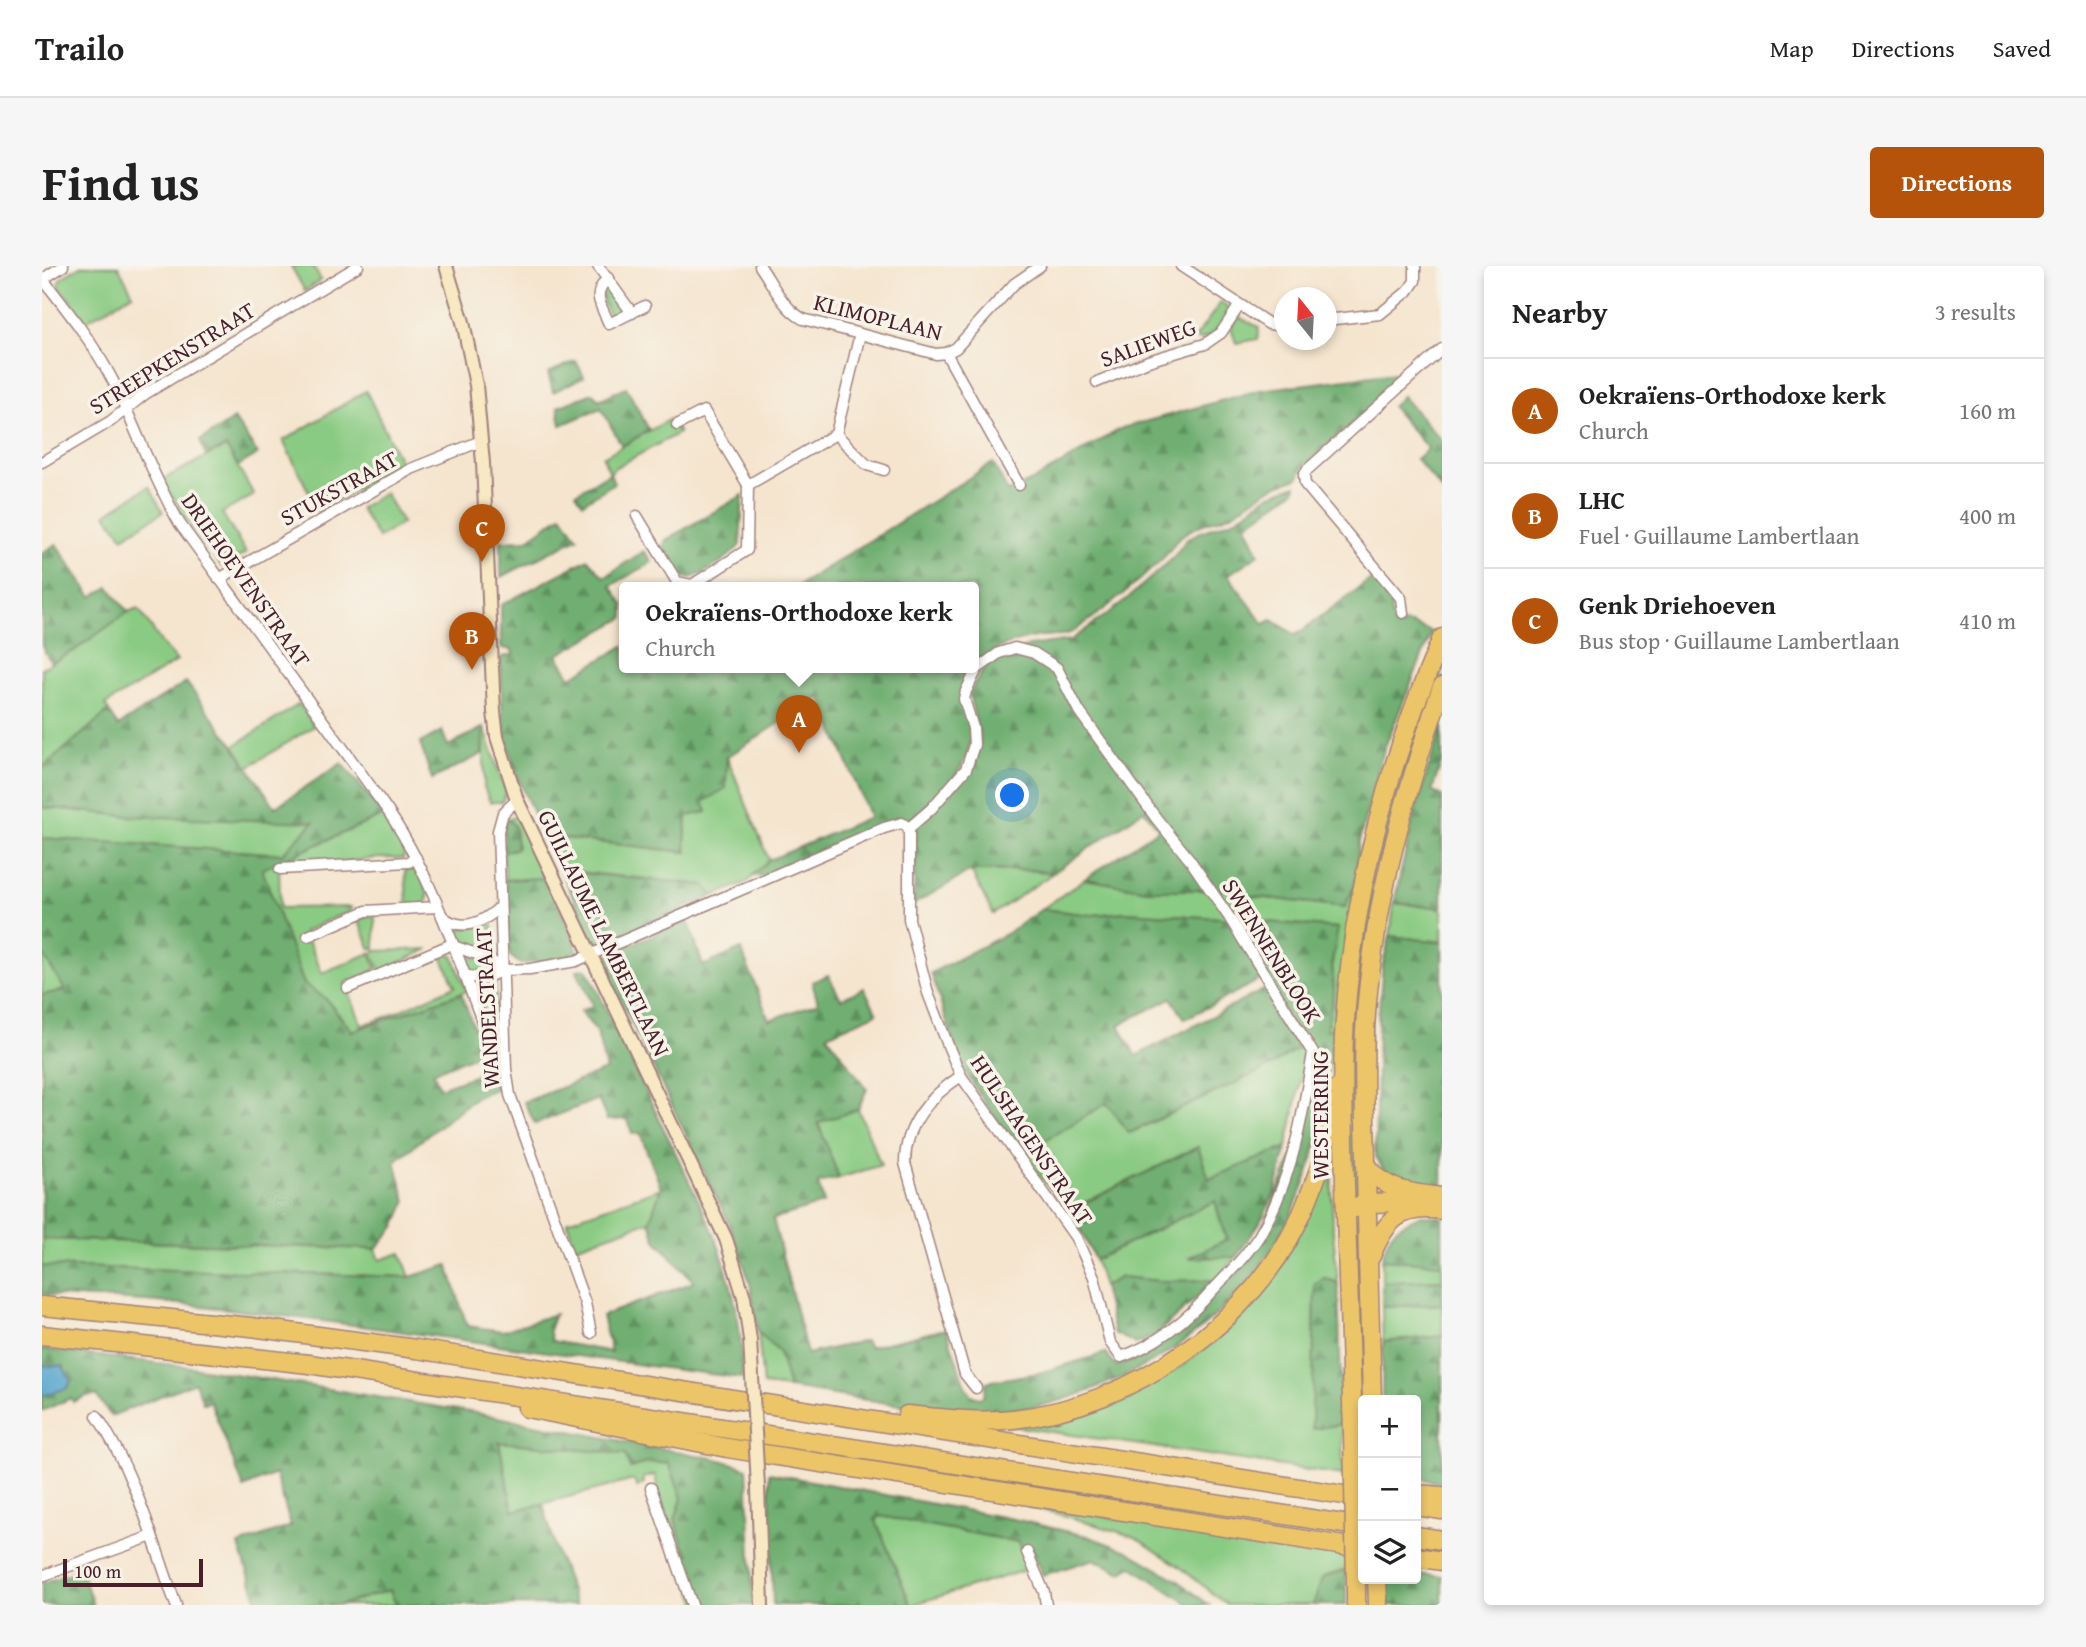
<!DOCTYPE html>
<meta charset="utf-8">
<style>
:root{--surface:#fff;--page:#f6f6f6;--text:#222;--muted:#767676;--line:#e0e0e0;--accent:#b45309}
body{margin:0;font-family:"Gentium Book Plus",serif;background:var(--page);color:var(--text)}
.controls{position:absolute;right:21px;bottom:21px;display:grid;overflow:hidden;border-radius:7px;box-shadow:0 4px 10px #0003}
.controls button{width:63px;height:63px;display:grid;place-items:center;padding:0;border:0;border-bottom:2px solid var(--line);background:var(--surface);color:var(--text);font:35px sans-serif}
.compass{position:absolute;left:1232px;top:21px;width:63px;height:63px;border-radius:50%;background:var(--surface);box-shadow:0 4px 10px #0003;rotate:342deg}
.scale{position:absolute;left:21px;bottom:18px;width:140px;box-sizing:border-box;padding-left:7px;border:4px solid #4a1f2b;border-top:0;font-size:19px;line-height:24px;white-space:nowrap;color:#4a1f2b;-webkit-text-stroke:5px #f7f3e8;paint-order:stroke}
.you{position:absolute;left:971px;top:530px;width:24px;height:24px;margin:-18px;border:5px solid #fff;border-radius:50%;background:#1a73e8;box-shadow:0 0 0 10px #1a73e833}
.badge{display:grid;place-items:center;width:46px;height:46px;border-radius:50%;background:var(--accent);color:#fff;font-size:23px;font-weight:700}
.pin{position:absolute;translate:-50% -58px;filter:drop-shadow(0 2px 4px #0008)}
.pin::after{content:'';position:absolute;top:37px;width:24px;height:21px;background:inherit;clip-path:polygon(0 0,100% 0,50% 100%)}
.popup{position:absolute;left:577px;top:316px;width:360px;height:91px;box-sizing:border-box;display:grid;place-content:center;border-radius:7px;background:var(--surface);filter:drop-shadow(0 2px 5px #0005);font-size:23px;white-space:nowrap;color:var(--muted)}
.popup b{font-size:26px;color:var(--text)}
.popup::after{content:'';position:absolute;left:50%;top:100%;margin-left:-14px;border:14px solid transparent;border-top-color:var(--surface)}
.list{margin:0;padding:0;list-style:none}
h2{display:flex;justify-content:space-between;align-items:center;height:91px;margin:0;padding:0 28px;font-size:30px}
h2 small{font-size:23px;font-weight:400;color:var(--muted)}
.list li{display:grid;grid-template-columns:46px 1fr auto;gap:21px;align-items:center;box-sizing:border-box;height:105px;padding:0 28px;border-top:2px solid var(--line)}
.list b{display:block;font-size:26px;white-space:nowrap}
.list p{margin:0;font-size:23px;white-space:nowrap;color:var(--muted)}
.list em{font-size:23px;font-style:normal;color:var(--muted)}
.icon{flex:none;width:38px;height:38px;fill:none;stroke:currentColor;stroke-width:2;stroke-linecap:round;stroke-linejoin:round}
.map{position:relative;flex:none;width:1400px;height:1339px;overflow:hidden;border-radius:7px}
header{display:flex;align-items:center;gap:42px;box-sizing:border-box;height:98px;padding:0 35px;background:var(--surface);border-bottom:2px solid var(--line)}
header strong{font-size:33px}
nav{display:flex;gap:38px;margin-inline-start:auto;font-size:24px}
.intro{display:flex;align-items:center;justify-content:space-between;box-sizing:border-box;height:168px;padding:0 42px}
h1{margin:0;font-size:49px}
.button{padding:18px 32px;border-radius:7px;background:var(--accent);color:#fff;font-size:24px;font-weight:700}
main{display:flex;gap:42px;padding:0 42px}
aside{flex:1;background:var(--surface);border-radius:7px;box-shadow:0 4px 10px #0003}
.map>svg:first-child{display:block}
</style>
<header>
<strong>Trailo</strong>
<nav><a>Map</a><a>Directions</a><a>Saved</a></nav>
</header>
<div class="intro"><h1>Find us</h1><a class="button">Directions</a></div>
<main>
<div class="map">
<svg width="1400" height="1339" viewBox="0 0 1400 1339">
<defs>
<pattern id="forest-firs" width="22" height="20" patternUnits="userSpaceOnUse" patternTransform="scale(1.75)"><rect width="22" height="20" fill="#6faf71"/><path d="M5 1l3.5 6h-7zM16 11l3.5 6h-7z" fill="#5d8e5d"/></pattern>
</defs>
<rect width="100%" height="100%" fill="#f7f3e8"/>
<filter id="ink" filterUnits="userSpaceOnUse"><feTurbulence type="fractalNoise" baseFrequency=".0143" numOctaves="2"/><feDisplacementMap in="SourceGraphic" scale="14" xChannelSelector="R" yChannelSelector="G"/><feConvolveMatrix kernelMatrix="1 2 1 2 8 2 1 2 1" color-interpolation-filters="sRGB"/></filter>
<filter id="wash" filterUnits="userSpaceOnUse"><feTurbulence type="fractalNoise" baseFrequency=".00686" numOctaves="4" result="noise"/><feDisplacementMap in="SourceGraphic" scale="28" xChannelSelector="R" yChannelSelector="G"/><feGaussianBlur stdDeviation="1.57" result="paint"/><feColorMatrix in="noise" values="0 0 0 0 0 0 0 0 0 0 0 0 0 0 0 0 0 1.4 0 .05"/><feComposite in="paint" operator="in"/></filter>
<g filter="url(#wash)">
<rect width="100%" height="100%" fill="#f5e5cf"/>
<g fill="#8acb83" stroke="#6a7557" stroke-width="2">
<polygon points="38,0 76,0 91,28 44,55 17,20 18,13"/>
<polygon points="249,0 271,0 279,14 263,25"/>
<path d="M565 22 569 23 583 44 571 52C564 47 559 32 560 24Z"/>
<path d="M1179 36 1185 41 1187 46C1181 60 1172 70 1157 74L1153 72Z"/>
<polygon points="1198,52 1217,61 1216,73 1194,77 1189,61 1194,55"/>
<polygon points="324,125 361,201 333,212 277,246 241,175"/>
<polygon points="628,153 637,167 572,202 568,207 561,191"/>
<polygon points="184,180 212,229 180,247 204,287 180,301 144,253 120,214"/>
<polygon points="107,220 121,246 81,271 64,248"/>
<polygon points="343,227 360,257 336,272 318,242"/>
<polygon points="96,342 121,379 135,395 63,439 67,445 0,502 0,402 32,385 86,346"/>
<polygon points="1400,388 1400,408 1391,428 1338,611 1318,931 1309,931 1307,849 1310,745 1323,648 1353,516"/>
<polygon points="257,438 272,460 206,501 192,480"/>
<polygon points="442,461 464,527 460,536 448,536 442,521"/>
<polygon points="685,491 727,594 705,616 671,630 663,619 518,604 501,570 645,586 643,577 645,549 665,546 660,536"/>
<polygon points="0,541 85,550 273,555 240,588 0,572"/>
<polygon points="342,549 364,583 361,593 339,592 289,597 289,595 274,595 273,598 270,598 270,596 255,596 255,599 251,599 250,596 237,597 238,642 309,641 309,645 277,658 276,662 274,660 262,666 280,707 328,687 335,703 320,710 321,713 317,714 315,712 303,717 320,759 344,751 413,720 399,688 404,686 411,690 425,725 310,765 283,732 262,718 219,603"/>
<polygon points="475,551 502,612 463,614 462,586 475,582 473,561 466,552"/>
<path d="M363 603 376 605 386 628 385 636C379 641 372 640 365 636Z"/>
<polygon points="988,604 1011,607 951,648 929,605"/>
<polygon points="1043,613 1105,624 1184,624 1206,630 1303,641 1313,619 1291,762 1284,765 1292,726 1290,697 1295,662 1193,653 1084,646 1050,649 1000,643"/>
<polygon points="1352,637 1400,642 1400,676 1348,670"/>
<polygon points="325,650 333,650 333,683 329,683 316,654"/>
<path d="M447 656 451 660V688C438 688 418 680 413 667L415 663 436 660Z"/>
<polygon points="387,683 339,705 330,687 334,685"/>
<polygon points="0,687 23,724 0,729"/>
<polygon points="425,689 446,695 451,704 442,710 432,708 423,702 421,693"/>
<polygon points="453,713 456,784 428,715"/>
<polygon points="1260,779 1264,787 1245,881 1166,913 1156,881 1026,945 980,888 1065,837 1088,867 1229,800"/>
<polygon points="816,843 839,899 797,912 776,857"/>
<polygon points="1289,883 1291,965 1296,1017 1283,1012 1270,1163 1300,1158 1301,1209 963,1159 1077,1131 1140,1100 1190,1060 1232,1010 1254,970"/>
<polygon points="619,922 608,955 533,981 525,955"/>
<polygon points="1173,935 1184,974 1148,991 1194,991 1174,1014 1118,1015 1079,1011 1061,1021 1053,994"/>
<polygon points="1318,948 1323,1134 1321,1134 1321,1162 1317,1163 1311,957"/>
<polygon points="0,973 334,983 338,994 359,987 368,1011 0,1000"/>
<polygon points="1340,993 1400,998 1400,1014 1340,1016"/>
<polygon points="1400,1038 1400,1070 1341,1076 1340,1041"/>
<polygon points="716,1066 737,1086 747,1122 721,1119"/>
<polygon points="457,1176 583,1188 589,1202 608,1196 627,1198 640,1232 633,1254 661,1339 656,1339 617,1229 613,1209 601,1212 602,1217 595,1221 592,1214 471,1245"/>
<polygon points="988,1239 1304,1287 1304,1304 1281,1311 1271,1339 1185,1339 1138,1301 1093,1271 1021,1249 987,1241"/>
<polygon points="838,1250 977,1276 987,1303 869,1339 834,1255"/>
<polygon points="348,1324 354,1339 298,1339"/>
</g>
<g fill="url(#forest-firs)" stroke="#5c674e" stroke-width="2" fill-rule="evenodd">
<polygon points="534,95 542,111 511,126 506,107"/>
<path d="M1353 107 1357 116 1263 199 1256 212C1248 215 1239 217 1231 221 1217 228 1205 239 1191 247 1173 256 1153 258 1138 271 1131 277 1128 286 1121 292 1098 315 1057 349 1030 366 1020 371 1004 369 993 371 974 374 949 383 936 397 903 433 932 442 928 476 925 508 889 534 868 555L855 551 719 610H710L727 594 828 551 778 431 685 491 684 522 661 536 665 546 645 550 643 577 645 586 501 570 471 500 460 451 459 391 471 389 470 384 459 382V339L546 293 562 311 602 285 610 296 569 320 582 339V352L515 389 529 411 582 380V401H932V321H754L951 197 966 226 990 215 1080 162 1218 124Z"/>
<polygon points="584,121 607,164 580,180 559,142 519,159 516,141 551,127 557,134"/>
<polygon points="1360,130 1400,175 1400,224 1374,193 1386,183 1350,141"/>
<polygon points="192,153 216,188 196,200 184,181 164,190 158,175"/>
<polygon points="568,207 572,217 541,237 534,227"/>
<polygon points="1254,219 1253,224 1204,259 1217,288 1186,309 1222,358 1230,354 1254,369 1329,313 1349,337 1349,348 1354,357 1369,358 1390,366 1342,483 1317,576 1313,619 1303,641 1206,630 1184,624 1105,624 1043,613 1117,563 1102,544 1011,607 988,604 929,605 872,638 874,559 930,495 938,475 927,427 943,401 959,390 987,380 1029,374 1078,339 1130,293 1144,274 1156,267 1194,253 1227,229"/>
<path d="M701 229 698 279C690 289 654 317 641 311 631 307 625 292 620 284L624 274Z"/>
<polygon points="520,249 536,272 459,311 459,275 484,274"/>
<polygon points="14,278 50,331 67,321 86,346 30,386 9,397 0,380 0,287"/>
<polygon points="144,416 192,480 233,541 300,497 342,549 220,603 262,718 283,732 310,765 419,727 441,786 391,806 398,822 448,804 455,822 434,831 353,895 364,936 353,961 334,983 0,973 0,729 23,724 0,687 0,572 240,588 272,556 85,550 0,541 0,502 67,445 76,460"/>
<polygon points="1400,459 1400,494 1390,525 1400,530 1400,642 1352,637 1372,548"/>
<polygon points="442,461 440,488 390,513 378,477 400,465 406,480"/>
<polygon points="466,552 473,561 475,582 462,586 462,559"/>
<polygon points="519,605 663,619 671,630 558,678 550,672"/>
<polygon points="502,612 530,668 536,687 531,690 479,698 468,690 463,614"/>
<path d="M1000 643 1050 649 1084 646 1193 653 1296 662 1290 697 1292 726 1284 764 1291 762C1287 799 1285 837 1276 873 1249 987 1170 1077 1061 1119 1037 1129 1012 1138 985 1142 907 1152 825 1133 747 1122L737 1086 716 1066 708 1017 688 959 560 696 566 688 646 654 661 700 699 683 727 754 776 737 770 716 786 709 799 733 822 722 835 747 785 769 825 823 816 843 776 857 797 912 776 917 782 937 731 953 765 1088 823 1075 827 1081 904 1063 923 1120 929 1129 937 1132 942 1130 944 1116 997 1107 1064 1087 1074 1100 1098 1091 1130 1069 1213 981 1260 868 1268 837 1276 788 1264 787 1260 779 1229 800 1087 867 1065 837 980 888 939 831 918 797 889 707 964 668ZM1221 712 1227 721 1094 790 1077 759 1129 732 1143 753Z"/>
<polygon points="1348,670 1400,676 1400,925 1351,917 1333,891 1336,754 1341,697"/>
<path d="M545 703 671 965C690 1014 701 1060 700 1112 520 1090 340 1060 159 1040 106 1034 53 1032 0 1029V1000L368 1011 406 999 425 1060 461 1065 513 1048 507 1064 510 1075 569 1086 560 1050 652 1016 614 974 608 955 619 922 598 867 590 868 586 853 565 854 556 833 493 858 482 836 564 804 555 766 538 745 551 740 535 704Z"/>
<polygon points="1156,881 1167,913 1245,881 1233,927 1217,958 1194,991 1146,992 1184,974 1173,935 1053,994 1039,965 1026,945"/>
<path d="M1379 949 1400 951V998L1340 993C1347 963 1352 962 1379 949Z"/>
<polygon points="1079,1011 1118,1015 1174,1014 1113,1070 1094,1078 1072,1067 1061,1021"/>
<polygon points="1282,1012 1296,1017 1300,1158 1270,1163 1273,1017"/>
<polygon points="1400,1014 1400,1038 1340,1041 1340,1016"/>
<polygon points="1400,1070 1400,1217 1385,1214 1374,1209 1374,1134 1340,1134 1341,1076"/>
<polygon points="0,1083 149,1101 434,1147 675,1193 705,1202 711,1339 661,1339 633,1254 640,1232 627,1198 608,1196 588,1202 583,1188 457,1176 471,1245 501,1238 515,1287 534,1339 354,1339 348,1324 298,1339 217,1339 197,1279 249,1260 233,1208 202,1222 168,1135 161,1137 153,1116 69,1150 54,1129 44,1130 31,1136 29,1132 0,1145 0,1130 25,1122 21,1100 0,1099"/>
<polygon points="727,1207 976,1254 1045,1270 1085,1285 1135,1314 1167,1339 1148,1339 1089,1300 1080,1307 1052,1293 1001,1309 988,1284 981,1286 977,1276 838,1250 834,1255 869,1339 731,1339"/>
<polygon points="39,1304 51,1339 0,1339 0,1317"/>
<polygon points="1304,1304 1304,1339 1271,1339 1281,1311"/>
<polygon points="1374,1308 1400,1310 1400,1339 1346,1339 1345,1313 1374,1313"/>
</g>
<polygon fill="#52a4cd" stroke="#4e627c" stroke-width="2" points="0,1099 21,1100 29,1116 25,1122 0,1130"/>
</g>
<g filter="url(#ink)">
<g fill="none" stroke-linecap="round" stroke-linejoin="round">
<g stroke="#a0827d" stroke-width="13">
<g id="street">
<polyline points="556,0 590,47"/>
<path d="M718 0C731 19 741 42 761 53L894 88 904 87 914 82 972 18 998 0"/>
<polyline points="1139,0 1227,58 1242,60"/>
<path d="M0 12C26 45 52 78 71 115 94 162 111 212 138 258L329 521"/>
<path d="M566 12C549 29 559 38 567 58L603 40"/>
<polyline points="1,13 21,0"/>
<polyline points="1284,54 1338,48 1366,25 1373,15 1373,0"/>
<polyline points="904,87 977,219"/>
<polyline points="1055,116 1106,95 1163,78 1179,67 1197,40"/>
<polyline points="635,159 662,145 706,219"/>
<polyline points="794,168 825,199 842,204"/>
<polyline points="0,196 69,155 103,128 316,0"/>
<polyline points="595,250 635,316 650,319 705,284 706,219 794,168 818,68"/>
<polyline points="177,313 369,203 439,175"/>
<polyline points="1361,347 1359,332 1263,218 1262,209 1265,204 1400,83"/>
<path d="M332 526C389 599 415 693 449 778L462 800"/>
<polyline points="475,534 461,547 456,565 464,803 468,829 543,1037 549,1067"/>
<polyline points="238,603 367,596 374,592"/>
<path d="M400 650C420 667 442 656 458 641"/>
<polyline points="266,670 324,645 395,641"/>
<polyline points="411,680 446,692 461,704"/>
<path d="M422 709 441 713 461 704 488 703 534 695 842 562 860 557 867 562V653L886 727 907 782 919 810 1034 972 1052 1011 1068 1076 1079 1091C1116 1078 1146 1053 1172 1023 1188 1006 1205 989 1217 970 1250 915 1261 849 1271 787L1187 651 1148 594 1114 552 1037 445 1015 402 992 387 973 382 957 387 935 403 924 425 922 433 931 462 932 479 924 503 889 543 867 562"/>
<polyline points="306,722 410,678"/>
<path d="M919 810C888 830 863 859 863 897L923 1108 934 1122"/>
<path d="M55 1150C93 1207 111 1275 134 1339"/>
<polyline points="609,1222 650,1339"/>
<polyline points="985,1286 1002,1326 1004,1339"/>
<polyline points="0,1310 110,1270"/>
</g>
</g>
<g stroke="#a0827d" stroke-width="16">
<g id="secondary">
<polyline points="404,0 421,56 434,119 441,197 452,446 455,471 475,534 684,973 702,1031 708,1074"/>
<polyline points="716,1221 720,1339"/>
</g>
</g>
<g stroke="#a0827d" stroke-width="21">
<g id="highway">
<path d="M1324 898C1343 926 1368 927 1400 931"/>
<polyline points="1314,942 1324,937 1376,936"/>
<path d="M1329 990C1344 953 1358 939 1400 944"/>
<polyline points="0,1040 209,1061 374,1083 1321,1232"/>
<polyline points="0,1069 267,1098 1321,1261"/>
<path d="M1330 1134C1328 1055 1325 975 1324 895 1323 842 1320 789 1325 736 1335 627 1364 524 1400 421"/>
<polyline points="485,1142 685,1182 1321,1283"/>
<path d="M865 1149C900 1152 937 1157 971 1153 1090 1141 1213 1055 1261 945 1268 928 1276 909 1281 890 1286 869 1287 844 1294 823"/>
<path d="M1311 1167C1308 1084 1305 1001 1303 919 1302 869 1300 820 1302 770 1309 633 1346 497 1400 372"/>
<polyline points="1374,1228 1400,1230"/>
<polyline points="1374,1240 1400,1244"/>
<polyline points="1374,1270 1400,1274"/>
<polyline points="1374,1291 1400,1295"/>
<polyline points="1335,1313 1336,1339"/>
<polyline points="1314,1339 1314,1318"/>
</g>
</g>
<use href="#street" stroke="#fff" stroke-width="10"/>
<use href="#secondary" stroke="#f8e8c3" stroke-width="12"/>
<use href="#highway" stroke="#edc569" stroke-width="18"/>
<g stroke="#a0827d" stroke-width="16" stroke-linecap="butt">
<polyline id="secondary-bridge" points="708,1074 716,1221"/>
</g>
<g stroke="#a0827d" stroke-width="21" stroke-linecap="butt">
<polyline id="highway-bridge" points="1311,1167 1314,1318"/>
</g>
<use href="#secondary-bridge" stroke="#f8e8c3" stroke-width="12"/>
<use href="#highway-bridge" stroke="#edc569" stroke-width="18"/>
</g>
</g>
<g text-anchor="middle" stroke-width="7" stroke-linejoin="round" paint-order="stroke">
<g font-size="23" fill="#4a1f2b" stroke="#f7f3e8">
<text transform="translate(836 51) rotate(14)" y="8">KLIMOPLAAN</text>
<text transform="translate(1106 77) rotate(-20)" y="8">SALIEWEG</text>
<text transform="translate(130 92) rotate(-32)" y="8">STREEPKENSTRAAT</text>
<text transform="translate(297 222) rotate(-29)" y="8">STUKSTRAAT</text>
<text transform="translate(204 314) rotate(55)" y="8">DRIEHOEVENSTRAAT</text>
<text transform="translate(562 667) rotate(64)" y="8">GUILLAUME LAMBERTLAAN</text>
<text transform="translate(1230 685) rotate(58)" y="8">SWENNENBLOOK</text>
<text transform="translate(445 742) rotate(-93)" y="8">WANDELSTRAAT</text>
<text transform="translate(1278 849) rotate(-90)" y="8">WESTERRING</text>
<text transform="translate(990 874) rotate(56)" y="8">HULSHAGENSTRAAT</text>
</g>
</g>
</svg>
<div class="controls">
<button>+</button>
<button>−</button>
<button><svg class="icon" aria-label="layers" viewBox="0 0 24 24"><path d="M12 4l9 5-9 5-9-5zM3 14l9 5 9-5"/></svg></button>
</div>
<svg class="compass" viewBox="-18 -18 36 36"><path d="M0-13l5 13h-10z" fill="#e53935"/><path d="M0 13l5-13h-10z" fill="#767676"/></svg>
<div class="scale">100 m</div>
<div class="you"></div>
<div class="pin badge" style="left:757px;top:487px">A</div>
<div class="popup"><b>Oekraïens-Orthodoxe kerk</b>Church</div>
<div class="pin badge" style="left:430px;top:404px">B</div>
<div class="pin badge" style="left:440px;top:296px">C</div>
</div>
<aside>
<h2>Nearby<small>3 results</small></h2>
<ul class="list">
<li><span class="badge">A</span><div><b>Oekraïens-Orthodoxe kerk</b><p>Church</p></div><em>160 m</em></li>
<li><span class="badge">B</span><div><b>LHC</b><p>Fuel · Guillaume Lambertlaan</p></div><em>400 m</em></li>
<li><span class="badge">C</span><div><b>Genk Driehoeven</b><p>Bus stop · Guillaume Lambertlaan</p></div><em>410 m</em></li>
</ul>
</aside>
</main>
